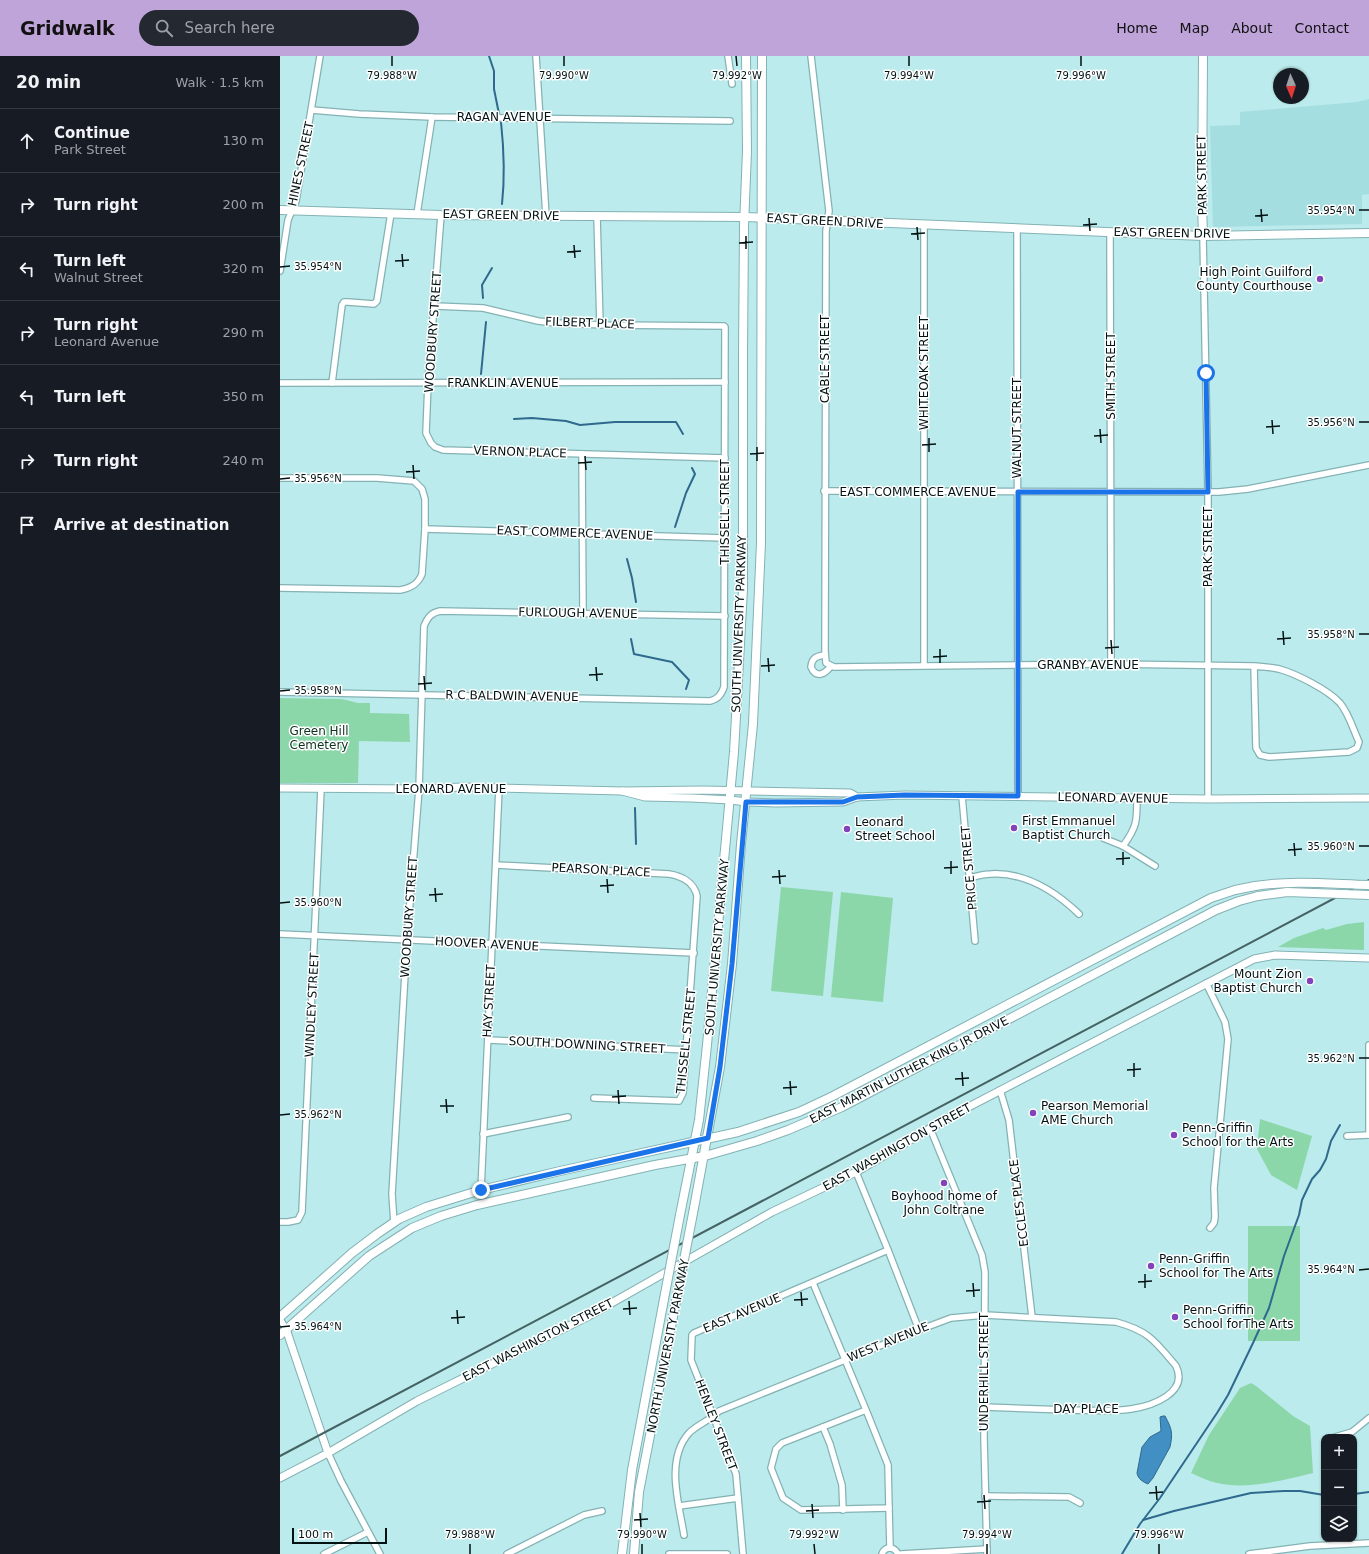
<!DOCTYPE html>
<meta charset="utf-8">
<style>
:root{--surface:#171b24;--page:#242831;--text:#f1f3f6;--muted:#9ea1a6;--line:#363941;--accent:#bfa4da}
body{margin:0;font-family:"DejaVu Sans",sans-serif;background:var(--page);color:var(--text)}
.controls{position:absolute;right:12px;bottom:12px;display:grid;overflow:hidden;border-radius:8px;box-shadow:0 1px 3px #0004}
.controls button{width:36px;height:36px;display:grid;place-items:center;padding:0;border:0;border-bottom:1px solid var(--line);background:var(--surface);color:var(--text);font:20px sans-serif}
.compass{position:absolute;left:993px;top:12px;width:36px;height:36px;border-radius:50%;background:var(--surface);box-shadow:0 1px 3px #0004;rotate:177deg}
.scale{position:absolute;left:12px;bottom:10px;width:95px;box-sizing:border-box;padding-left:4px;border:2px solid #021213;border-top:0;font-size:11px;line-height:14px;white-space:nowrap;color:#021213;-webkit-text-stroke:3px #fff;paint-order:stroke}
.stop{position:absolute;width:12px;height:12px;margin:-9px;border:3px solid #1a73e8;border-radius:50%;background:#fff}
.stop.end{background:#1a73e8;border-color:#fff;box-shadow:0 1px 4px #0008}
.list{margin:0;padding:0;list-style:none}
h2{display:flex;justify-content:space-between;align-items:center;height:52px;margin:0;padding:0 16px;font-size:17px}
h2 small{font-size:13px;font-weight:400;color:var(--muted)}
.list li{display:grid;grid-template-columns:26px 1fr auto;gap:12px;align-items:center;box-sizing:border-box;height:64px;padding:0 16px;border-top:1px solid var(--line)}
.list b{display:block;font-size:15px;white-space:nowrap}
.list p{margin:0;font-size:13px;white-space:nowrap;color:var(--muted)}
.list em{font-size:13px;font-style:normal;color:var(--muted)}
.icon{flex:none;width:22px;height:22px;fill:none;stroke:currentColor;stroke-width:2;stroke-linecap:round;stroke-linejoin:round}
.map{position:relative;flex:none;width:1089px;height:1498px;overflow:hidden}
header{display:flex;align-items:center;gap:24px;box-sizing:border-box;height:56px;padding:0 20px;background:var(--accent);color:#111}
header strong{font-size:19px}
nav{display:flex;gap:22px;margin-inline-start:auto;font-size:14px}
.search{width:280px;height:36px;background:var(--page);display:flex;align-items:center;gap:10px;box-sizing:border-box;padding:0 14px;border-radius:22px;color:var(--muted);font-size:15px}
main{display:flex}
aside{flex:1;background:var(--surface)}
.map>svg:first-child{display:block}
</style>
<header>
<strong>Gridwalk</strong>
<div class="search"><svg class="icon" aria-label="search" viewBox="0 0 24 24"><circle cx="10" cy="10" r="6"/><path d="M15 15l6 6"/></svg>Search here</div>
<nav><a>Home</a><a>Map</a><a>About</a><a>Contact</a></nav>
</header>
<main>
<aside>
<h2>20 min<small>Walk · 1.5 km</small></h2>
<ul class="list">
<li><svg class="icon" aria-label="ahead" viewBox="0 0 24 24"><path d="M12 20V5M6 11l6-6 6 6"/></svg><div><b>Continue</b><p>Park Street</p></div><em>130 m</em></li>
<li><svg class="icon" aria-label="right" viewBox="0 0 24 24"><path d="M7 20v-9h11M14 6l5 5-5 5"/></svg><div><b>Turn right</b></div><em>200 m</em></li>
<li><svg class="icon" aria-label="left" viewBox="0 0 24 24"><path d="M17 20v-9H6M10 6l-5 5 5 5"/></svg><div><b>Turn left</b><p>Walnut Street</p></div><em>320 m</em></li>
<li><svg class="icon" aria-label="right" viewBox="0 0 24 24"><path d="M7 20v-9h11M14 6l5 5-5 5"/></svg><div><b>Turn right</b><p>Leonard Avenue</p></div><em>290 m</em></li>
<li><svg class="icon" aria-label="left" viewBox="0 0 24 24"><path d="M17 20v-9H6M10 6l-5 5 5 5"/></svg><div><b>Turn left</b></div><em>350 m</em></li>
<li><svg class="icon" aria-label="right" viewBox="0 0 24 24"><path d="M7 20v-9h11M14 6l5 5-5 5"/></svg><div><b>Turn right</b></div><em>240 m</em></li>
<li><svg class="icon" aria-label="arrive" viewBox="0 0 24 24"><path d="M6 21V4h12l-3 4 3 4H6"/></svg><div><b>Arrive at destination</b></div></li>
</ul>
</aside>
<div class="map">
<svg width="1089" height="1498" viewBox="0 0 1089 1498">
<rect width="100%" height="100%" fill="#bbebec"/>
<polygon fill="#a5dee0" points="1089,43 1089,138 1082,139 1082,168 933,171 930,70 960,69 960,56 1077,46"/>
<g fill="#8cd7a9">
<polygon points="0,642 62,643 78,647 90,647 90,657 129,658 130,686 79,685 78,727 0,727"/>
<polygon points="501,831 553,836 543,940 491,935"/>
<polygon points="561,836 613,842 603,946 551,941"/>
<polygon points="1084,866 1084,894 998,891 1014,882 1043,872 1046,874 1067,868"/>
<polygon points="980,1063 1032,1080 1017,1134 991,1119 977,1093"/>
<rect x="968" y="1170" width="52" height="115"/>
<path d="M971 1327 976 1330 1013 1360 1030 1370 1033 1417C1004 1424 967 1434 937 1427 928 1425 920 1421 911 1417L929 1379 960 1332Z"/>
</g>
<path fill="#428fc3" stroke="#2f6a8e" d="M883 1360H885C892 1373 893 1377 890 1391L873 1422 868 1428C863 1426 858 1423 857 1417L862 1391 870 1381 881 1375 880 1361Z"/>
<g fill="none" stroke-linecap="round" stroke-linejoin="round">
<g stroke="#2f6a8e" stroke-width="2">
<polyline points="209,0 214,15 214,33 219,58"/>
<path d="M221 66C224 94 225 121 222 148"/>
<polyline points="203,242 202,229 212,212"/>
<polyline points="201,318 206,266"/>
<polyline points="234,363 252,362 286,365 300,369 335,366 396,366 403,378"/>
<polyline points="395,471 406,437 415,418 412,412"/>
<polyline points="347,503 352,522 356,546"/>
<polyline points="351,583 354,598 392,606 409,624 406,633"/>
<polyline points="355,752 356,788"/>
<polyline points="1074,1438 1089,1436"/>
<polyline points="863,1464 894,1455 971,1437 1004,1435 1020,1435 1044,1439"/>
<polyline points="842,1498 860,1468 880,1442 937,1357 948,1339 973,1287 989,1252 1004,1200 1019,1159 1022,1144 1032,1123 1040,1114 1046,1103 1051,1085 1060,1069"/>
</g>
<g stroke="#84b2b4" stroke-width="8">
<g id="minor">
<polyline points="256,0 266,160"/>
<polyline points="448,0 452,28"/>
<path d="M531 0 549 155 546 175 545 595 546 607 554 611 831 608 974 610 976 692 980 699 989 701 1069 696 1077 692 1079 686C1073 673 1069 658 1060 647 1048 634 1017 618 999 613 991 611 982 611 974 610"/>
<polyline points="32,54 79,58 152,61 450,65"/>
<polyline points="137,158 152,61"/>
<polyline points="161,159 148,327 146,377 151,387 155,391 163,394 445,402"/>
<polyline points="317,160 320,269"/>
<polyline points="644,169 644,609"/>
<polyline points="737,172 738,741"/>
<polyline points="830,176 831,608"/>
<polyline points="923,180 928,436 928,743"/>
<polyline points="0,215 8,164 16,145 40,0"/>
<polyline points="0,327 445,326"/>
<polyline points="52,327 62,249 64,246 68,246 94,248 97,245 111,157"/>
<polyline points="302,398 303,558"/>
<path d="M0 422H97L134 425 142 433 145 443V473L142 518C138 528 131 532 120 534L0 532"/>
<polyline points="544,435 939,436 968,433 1089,409"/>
<polyline points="145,473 445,482"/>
<path d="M545 599C536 600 532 602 531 611 536 623 545 618 551 610"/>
<path d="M0 636 430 645C438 643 441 639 444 631L445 271 444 270 326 269 275 267 258 265 203 252 155 250"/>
<polyline points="682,740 695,885"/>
<polyline points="823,782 843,790 875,810"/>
<path d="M843 790C857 771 857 765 857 742"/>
<path d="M216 809 389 818C401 820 414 826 417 840L403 1037 399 1045 314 1042"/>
<path d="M689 822C697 820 704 818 711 818 746 816 775 835 799 858"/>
<polyline points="0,878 414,897"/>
<polyline points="926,927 945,966 948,983 934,1132 935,1161 934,1167 930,1172"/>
<polyline points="208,984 407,994"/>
<polyline points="720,1034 729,1064 752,1261"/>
<polyline points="650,1072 702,1199 705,1216 704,1382 707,1498"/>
<polyline points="203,1078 288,1061"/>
<polyline points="1089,1079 1089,989"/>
<polyline points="1067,1080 1089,1079"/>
<polyline points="576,1116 608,1194 639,1274"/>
<polyline points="201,1134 219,732"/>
<polyline points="0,1166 8,1166 18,1164 22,1156 41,733"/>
<path d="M114 1167 112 1138 127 884 139 733 144 570C148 561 151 557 160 555L445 560"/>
<polyline points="533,1227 586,1354 502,1387 496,1393 491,1412 503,1442 521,1454 609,1452 608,1409 586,1354"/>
<polyline points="0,1263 6,1273"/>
<polyline points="543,1371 550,1388 562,1429 563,1454"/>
<polyline points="1055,1381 1072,1376 1089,1362"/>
<polyline points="48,1397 61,1425 100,1498"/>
<polyline points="705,1440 789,1441 800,1447"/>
<polyline points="399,1450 458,1442"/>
<polyline points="609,1452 610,1492"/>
<path d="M404 1479C399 1448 385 1404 409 1377 418 1368 431 1364 439 1355L639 1274 671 1262 705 1259 836 1266C869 1275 875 1285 896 1310 909 1337 872 1350 851 1353 830 1356 808 1354 787 1354 759 1353 731 1352 704 1351"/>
<polyline points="44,1498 88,1476"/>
<polyline points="227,1498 304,1459 322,1455"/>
<polyline points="389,1498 447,1498"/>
<polyline points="463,1498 456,1418 411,1304 412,1279 414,1277 608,1194"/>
<path d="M602 1498C605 1490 614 1490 618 1498"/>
<polyline points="621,1498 707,1493"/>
<polyline points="969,1498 1030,1490 1089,1487"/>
</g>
</g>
<g stroke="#84b2b4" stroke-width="9">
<g id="tertiary">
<polyline points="0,732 139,733 182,731 342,735 423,734 570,737 577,741"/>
<polyline points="342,735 365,741 411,742 451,744 466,746 496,747 563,746 577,741 625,739 928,743 1089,742"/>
<polyline points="6,1273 48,1397"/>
<polyline points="0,1422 48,1397 137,1345 307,1261 492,1156 576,1116 673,1059 974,903 995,899 1089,902"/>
</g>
</g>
<g stroke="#84b2b4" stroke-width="10">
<g id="secondary">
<polyline points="923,0 922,147 923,180"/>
<polyline points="0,154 161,159 465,161 923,180 1089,177"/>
<polyline points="414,1152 440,1011 452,908 461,788 473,668 481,487 482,0"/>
<polyline points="400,1159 419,1064 427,989 454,696 463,533 463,298 464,170 467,95 466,0"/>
<polyline points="0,1261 72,1197 97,1178 119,1163 146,1151 201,1134 280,1115 458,1076 519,1056 553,1040 931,842 955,834 975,830"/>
<polyline points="0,1279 89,1200 132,1172 161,1160 197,1149 375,1109 425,1100 477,1085 508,1074 562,1051 936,854 959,845 978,840"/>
<polyline points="342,1498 352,1414 384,1243"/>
<polyline points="354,1498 359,1436 398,1235"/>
</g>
</g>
<use href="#minor" stroke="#fff" stroke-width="5.5"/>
<use href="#tertiary" stroke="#fff" stroke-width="7"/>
<use href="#secondary" stroke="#fff" stroke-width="8"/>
<polyline stroke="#466263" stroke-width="2" points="0,1400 1089,824"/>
<g stroke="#84b2b4" stroke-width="10" stroke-linecap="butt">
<g id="secondary-bridge">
<path d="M975 830C1013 824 1051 828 1089 829"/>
<polyline points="978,840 1007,836 1089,839"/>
<polyline points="398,1235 414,1152"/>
<polyline points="384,1243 400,1159"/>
</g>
</g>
<use href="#secondary-bridge" stroke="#fff" stroke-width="8"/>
</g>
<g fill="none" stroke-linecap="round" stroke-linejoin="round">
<polyline stroke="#1a73e8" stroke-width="5" points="201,1134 428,1082 440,1011 452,908 466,746 563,746 577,741 625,739 738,740 738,436 928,436 926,317"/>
</g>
<path fill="none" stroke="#021213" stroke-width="1.5" d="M112 0V10M284 0V10M456 0 457 10M629 0V10M801 0V10M981 153 982 166M1079 154H1089M975 160 988 159M809 162 810 175M803 169 817 168M637 171 638 184M631 178 645 177M466 180V193M459 187 473 186M294 189 295 202M287 196 301 195M122 198 123 211M115 205 129 204M0 211 10 210M992 364 993 378M1079 366H1089M986 371 1000 370M820 373 821 387M814 380 828 379M649 382V396M642 389 656 388M477 391V405M470 398 484 397M305 400 306 414M298 407 312 406M133 409 134 423M126 416 140 415M0 423 10 422M1003 575 1004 589M1079 578H1089M997 583 1011 582M831 584 832 598M825 592 839 591M660 593V607M653 601 667 600M488 602 489 616M481 610 495 609M316 611 317 625M309 619 323 618M144 620 145 634M138 628 152 627M0 635 10 634M1014 787 1015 800M1079 790H1089M1008 794 1022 793M843 796V809M836 803 850 802M671 805V818M664 812 678 811M499 814 500 828M492 821 506 820M327 823 328 837M320 830 334 829M155 832 156 846M149 839 163 838M0 847 10 846M1079 1002H1089M854 1007V1021M847 1014 861 1013M682 1016 683 1030M675 1023 689 1022M510 1025 511 1039M503 1032 517 1031M338 1034 339 1048M332 1041 346 1040M166 1043 167 1057M160 1050H174M0 1059 10 1058M1079 1214 1089 1213M865 1218V1232M858 1226 872 1225M693 1227 694 1241M686 1235 700 1234M521 1236 522 1250M514 1244 528 1243M349 1245 350 1259M343 1253 357 1252M177 1254 178 1268M171 1262 185 1261M0 1271 10 1270M876 1430 877 1444M869 1437 883 1436M704 1439 705 1453M697 1446 711 1445M532 1448 533 1462M526 1455 539 1454M360 1457 361 1471M354 1464 368 1463M190 1488V1498M362 1488V1498M534 1488 535 1498M707 1488V1498M879 1488V1498"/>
<g fill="#8243b8" stroke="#fff" stroke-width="1.5">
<circle cx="1040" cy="223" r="4"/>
<circle cx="734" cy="772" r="4"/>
<circle cx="567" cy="773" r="4"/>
<circle cx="1030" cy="925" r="4"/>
<circle cx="753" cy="1057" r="4"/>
<circle cx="894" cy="1079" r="4"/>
<circle cx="664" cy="1127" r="4"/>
<circle cx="871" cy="1210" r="4"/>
<circle cx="895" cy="1261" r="4"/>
</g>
<g text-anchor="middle" stroke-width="3" stroke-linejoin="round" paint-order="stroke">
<g font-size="12" fill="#021213" stroke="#fff">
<text x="224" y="65">RAGAN AVENUE</text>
<text transform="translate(21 108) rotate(-78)" y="4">HINES STREET</text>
<text transform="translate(922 119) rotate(-91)" y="4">PARK STREET</text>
<text transform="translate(221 159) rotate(1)" y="4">EAST GREEN DRIVE</text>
<text transform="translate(545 165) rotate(3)" y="4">EAST GREEN DRIVE</text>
<text transform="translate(892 177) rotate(1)" y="4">EAST GREEN DRIVE</text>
<text transform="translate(310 267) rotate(2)" y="4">FILBERT PLACE</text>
<text transform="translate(153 276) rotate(-86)" y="4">WOODBURY STREET</text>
<text transform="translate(545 303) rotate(-90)" y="4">CABLE STREET</text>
<text transform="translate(644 317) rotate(-90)" y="4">WHITEOAK STREET</text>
<text transform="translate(831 320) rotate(-90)" y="4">SMITH STREET</text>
<text x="223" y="331">FRANKLIN AVENUE</text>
<text transform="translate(737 372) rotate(-90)" y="4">WALNUT STREET</text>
<text transform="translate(240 396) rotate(2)" y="4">VERNON PLACE</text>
<text x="638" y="440">EAST COMMERCE AVENUE</text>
<text transform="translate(445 456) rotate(-90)" y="4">THISSELL STREET</text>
<text transform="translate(295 477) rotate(2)" y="4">EAST COMMERCE AVENUE</text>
<text transform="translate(928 491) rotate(-90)" y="4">PARK STREET</text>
<text transform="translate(298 557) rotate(1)" y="4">FURLOUGH AVENUE</text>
<text transform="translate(459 568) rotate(-88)" y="4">SOUTH UNIVERSITY PARKWAY</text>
<text x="808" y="613">GRANBY AVENUE</text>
<text transform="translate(232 640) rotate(1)" y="4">R C BALDWIN AVENUE</text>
<text x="171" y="737">LEONARD AVENUE</text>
<text transform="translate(833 742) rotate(1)" y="4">LEONARD AVENUE</text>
<text transform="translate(689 812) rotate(-95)" y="4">PRICE STREET</text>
<text transform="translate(321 814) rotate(3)" y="4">PEARSON PLACE</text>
<text transform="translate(129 861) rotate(-86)" y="4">WOODBURY STREET</text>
<text transform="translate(207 888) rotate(3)" y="4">HOOVER AVENUE</text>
<text transform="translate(437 891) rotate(-85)" y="4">SOUTH UNIVERSITY PARKWAY</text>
<text transform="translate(209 945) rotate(-87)" y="4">HAY STREET</text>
<text transform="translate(32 949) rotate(-87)" y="4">WINDLEY STREET</text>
<text transform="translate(406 985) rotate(-84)" y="4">THISSELL STREET</text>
<text transform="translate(307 989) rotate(3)" y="4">SOUTH DOWNING STREET</text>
<text transform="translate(629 1014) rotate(-27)" y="4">EAST MARTIN LUTHER KING JR DRIVE</text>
<text transform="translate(617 1091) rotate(-29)" y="4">EAST WASHINGTON STREET</text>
<text transform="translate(739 1147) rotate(-97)" y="4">ECCLES PLACE</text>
<text transform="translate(462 1257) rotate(-23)" y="4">EAST AVENUE</text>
<text transform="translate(258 1284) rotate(-27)" y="4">EAST WASHINGTON STREET</text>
<text transform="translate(608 1286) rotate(-22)" y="4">WEST AVENUE</text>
<text transform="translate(388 1290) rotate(-79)" y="4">NORTH UNIVERSITY PARKWAY</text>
<text transform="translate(704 1316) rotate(-90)" y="4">UNDERHILL STREET</text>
<text x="806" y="1357">DAY PLACE</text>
<text transform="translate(436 1369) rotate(69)" y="4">HENLEY STREET</text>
</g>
<g font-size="12" fill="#021213" stroke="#fff" text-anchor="start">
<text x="1032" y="220" text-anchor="end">High Point Guilford<tspan x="1032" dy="14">County Courthouse</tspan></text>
<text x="742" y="769">First Emmanuel<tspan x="742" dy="14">Baptist Church</tspan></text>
<text x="575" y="770">Leonard<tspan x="575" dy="14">Street School</tspan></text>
<text x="1022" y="922" text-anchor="end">Mount Zion<tspan x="1022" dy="14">Baptist Church</tspan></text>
<text x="761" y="1054">Pearson Memorial<tspan x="761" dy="14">AME Church</tspan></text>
<text x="902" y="1076">Penn-Griffin<tspan x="902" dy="14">School for the Arts</tspan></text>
<text x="664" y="1144" text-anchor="middle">Boyhood home of<tspan x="664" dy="14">John Coltrane</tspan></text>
<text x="879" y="1207">Penn-Griffin<tspan x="879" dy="14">School for The Arts</tspan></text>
<text x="903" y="1258">Penn-Griffin<tspan x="903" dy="14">School forThe Arts</tspan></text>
</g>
<g font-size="12" fill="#0c311d" stroke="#fff">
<text x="39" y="679">Green Hill<tspan x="39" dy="14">Cemetery</tspan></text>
</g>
</g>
<g font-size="10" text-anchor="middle" fill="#021213" stroke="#fff" stroke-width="3" stroke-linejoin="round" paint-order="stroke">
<text x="112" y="23">79.988°W</text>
<text x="284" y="23">79.990°W</text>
<text x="457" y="23">79.992°W</text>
<text x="629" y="23">79.994°W</text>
<text x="801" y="23">79.996°W</text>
<text x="1051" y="158">35.954°N</text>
<text x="38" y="214">35.954°N</text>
<text x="1051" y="370">35.956°N</text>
<text x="38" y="426">35.956°N</text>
<text x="1051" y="582">35.958°N</text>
<text x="38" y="638">35.958°N</text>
<text x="1051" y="794">35.960°N</text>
<text x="38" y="850">35.960°N</text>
<text x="1051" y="1006">35.962°N</text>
<text x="38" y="1062">35.962°N</text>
<text x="1051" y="1217">35.964°N</text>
<text x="38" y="1274">35.964°N</text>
<text x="190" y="1482">79.988°W</text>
<text x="362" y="1482">79.990°W</text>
<text x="534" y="1482">79.992°W</text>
<text x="707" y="1482">79.994°W</text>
<text x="879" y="1482">79.996°W</text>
</g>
</svg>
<div class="controls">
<button>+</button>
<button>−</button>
<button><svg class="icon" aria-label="layers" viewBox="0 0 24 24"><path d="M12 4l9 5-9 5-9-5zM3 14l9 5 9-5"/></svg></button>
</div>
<svg class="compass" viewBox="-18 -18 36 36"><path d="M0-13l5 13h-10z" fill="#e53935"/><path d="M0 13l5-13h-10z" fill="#9ea1a6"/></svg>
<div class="scale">100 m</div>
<div class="stop" style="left:926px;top:317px"></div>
<div class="stop end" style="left:201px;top:1134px"></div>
</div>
</main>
